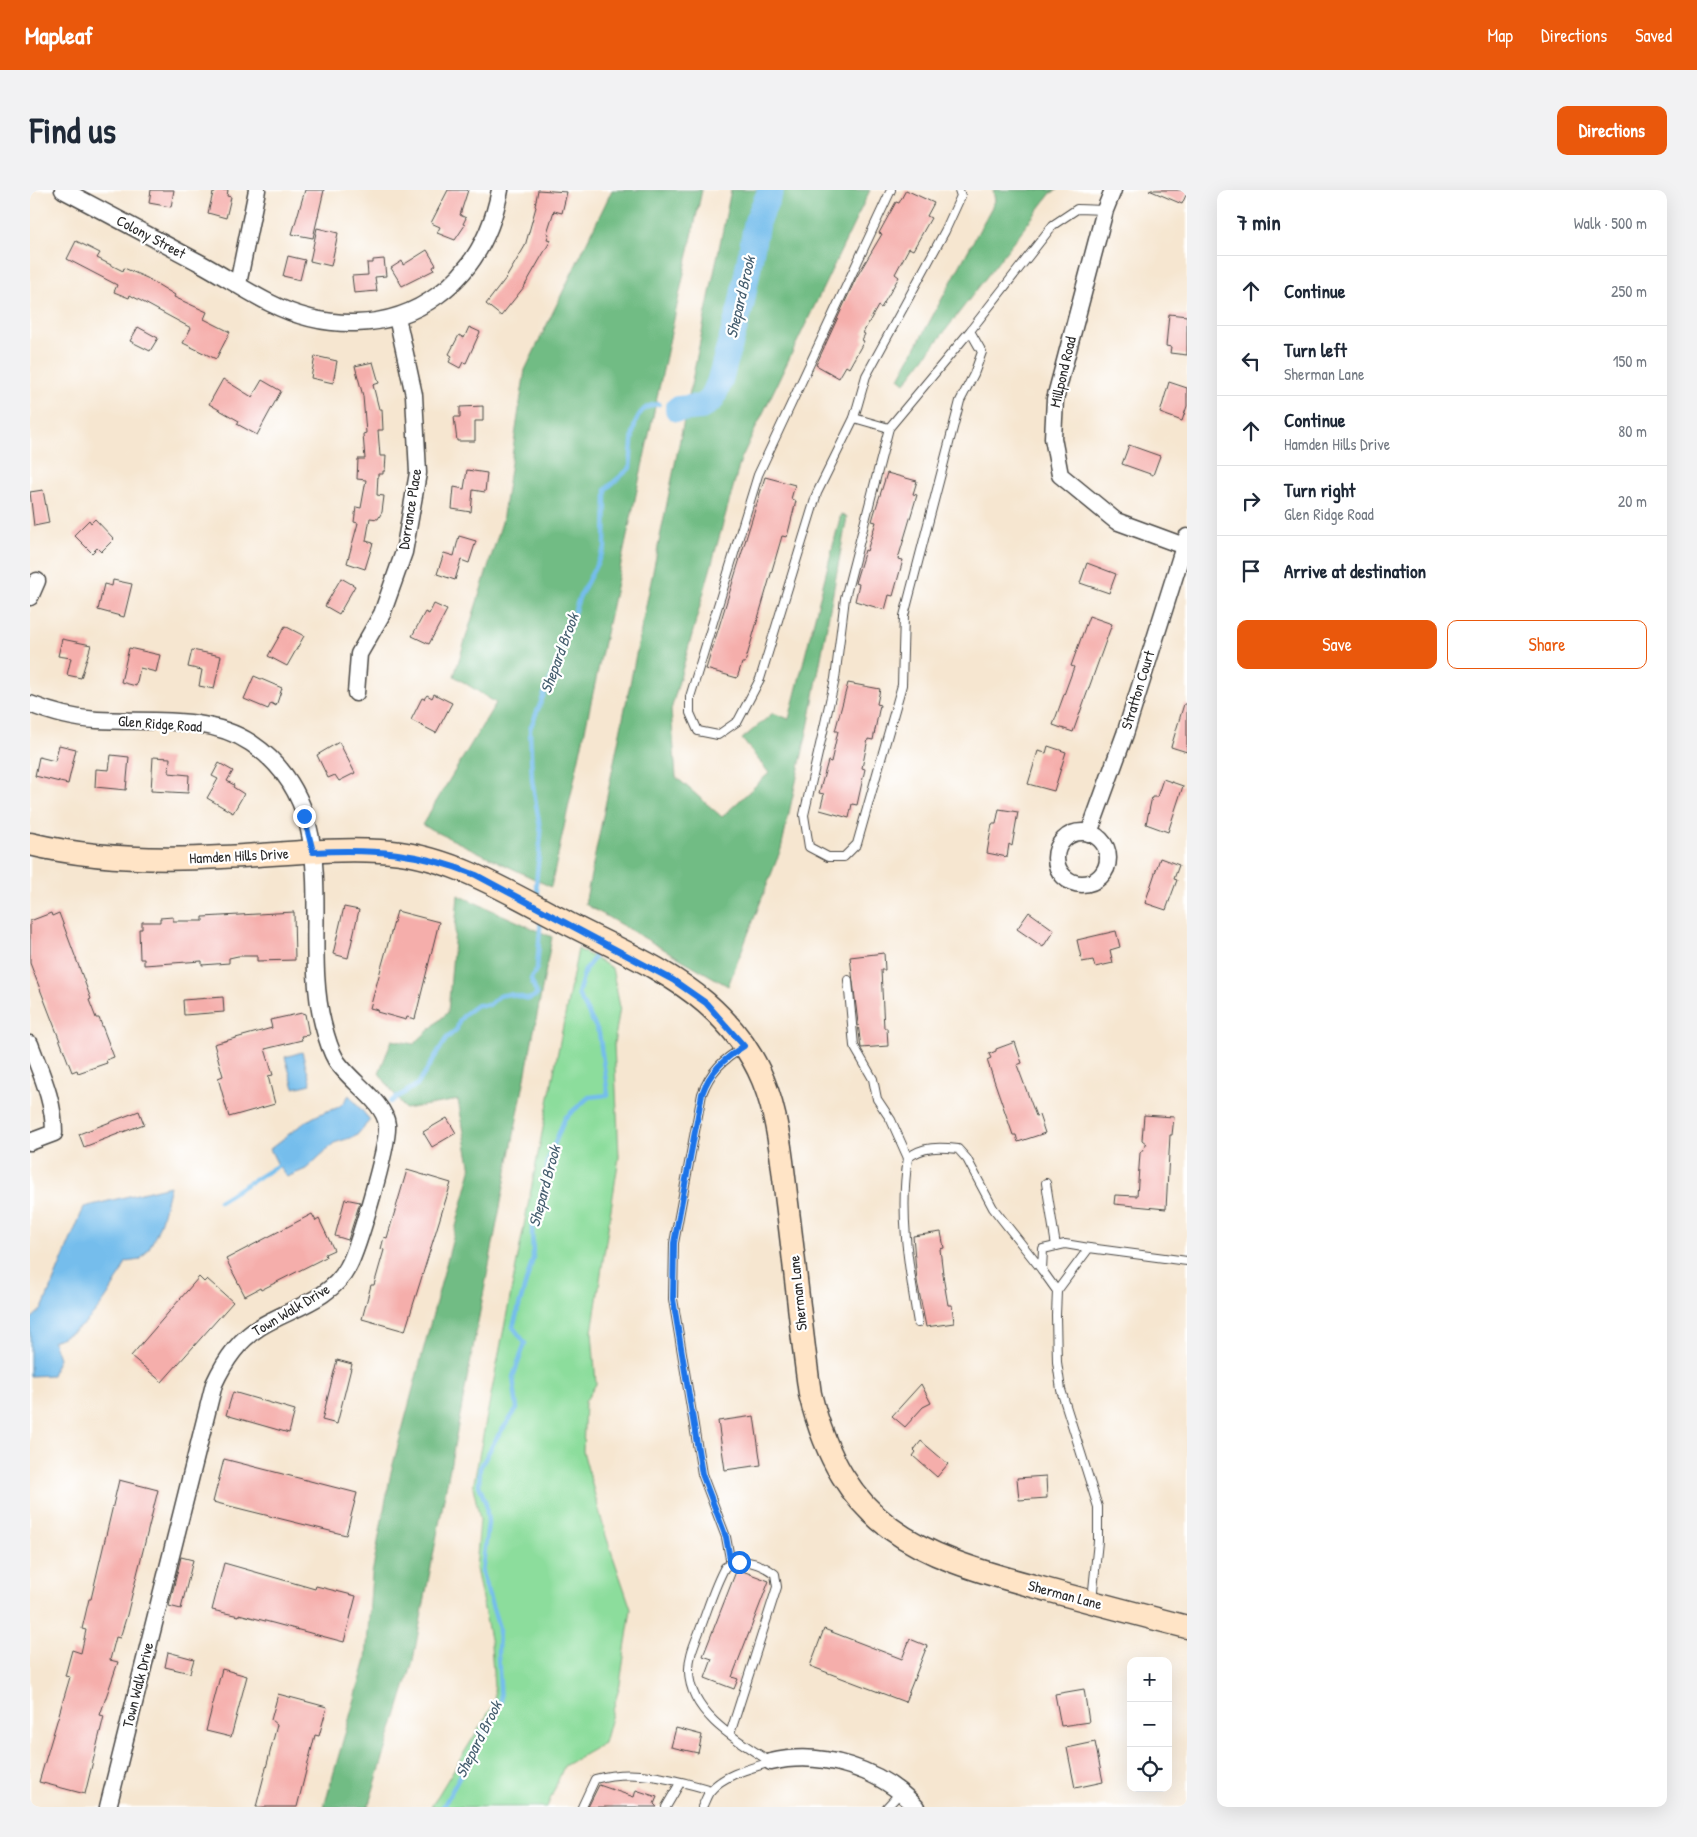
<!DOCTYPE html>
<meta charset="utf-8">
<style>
:root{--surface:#fff;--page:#f2f2f3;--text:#1f2937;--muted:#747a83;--line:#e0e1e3;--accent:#ea580c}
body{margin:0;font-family:"Patrick Hand",sans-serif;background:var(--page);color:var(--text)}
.controls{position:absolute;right:15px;bottom:15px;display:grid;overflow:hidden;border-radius:10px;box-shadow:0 5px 20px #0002}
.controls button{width:45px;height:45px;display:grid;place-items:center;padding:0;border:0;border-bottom:1px solid var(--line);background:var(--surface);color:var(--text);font:25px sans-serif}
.stop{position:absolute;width:15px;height:15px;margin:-11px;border:4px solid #1a73e8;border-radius:50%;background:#fff}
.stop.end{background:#1a73e8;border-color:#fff;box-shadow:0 1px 5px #0008}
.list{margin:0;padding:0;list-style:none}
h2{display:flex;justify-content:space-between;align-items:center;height:65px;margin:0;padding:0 20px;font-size:21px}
h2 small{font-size:16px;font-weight:400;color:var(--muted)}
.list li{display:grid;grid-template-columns:32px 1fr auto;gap:15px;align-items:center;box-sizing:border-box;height:70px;padding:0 20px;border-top:1px solid var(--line)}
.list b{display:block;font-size:19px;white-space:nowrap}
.list p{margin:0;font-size:16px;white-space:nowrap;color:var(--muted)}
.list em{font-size:16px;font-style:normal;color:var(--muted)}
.actions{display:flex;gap:10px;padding:15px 20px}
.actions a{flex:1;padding:11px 0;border:1px solid var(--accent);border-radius:10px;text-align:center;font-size:18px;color:var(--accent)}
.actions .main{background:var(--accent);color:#fff}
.icon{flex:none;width:28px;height:28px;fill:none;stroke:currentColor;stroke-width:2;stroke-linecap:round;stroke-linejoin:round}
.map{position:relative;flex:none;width:1157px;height:1617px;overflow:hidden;border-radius:10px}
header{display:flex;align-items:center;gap:30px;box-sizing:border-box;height:70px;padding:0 25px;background:var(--accent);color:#fff}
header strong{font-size:24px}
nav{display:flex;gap:28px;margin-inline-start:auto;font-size:18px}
.intro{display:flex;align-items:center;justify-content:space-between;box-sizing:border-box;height:120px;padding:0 30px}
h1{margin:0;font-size:35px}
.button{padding:12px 22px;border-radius:10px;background:var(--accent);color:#fff;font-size:18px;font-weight:700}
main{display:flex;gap:30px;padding:0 30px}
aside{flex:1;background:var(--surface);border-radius:10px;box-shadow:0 5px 20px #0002}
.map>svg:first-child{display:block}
</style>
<header>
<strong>Mapleaf</strong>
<nav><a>Map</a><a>Directions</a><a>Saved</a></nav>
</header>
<div class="intro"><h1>Find us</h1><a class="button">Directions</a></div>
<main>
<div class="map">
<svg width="1157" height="1617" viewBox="0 0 1157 1617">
<rect width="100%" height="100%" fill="#fff"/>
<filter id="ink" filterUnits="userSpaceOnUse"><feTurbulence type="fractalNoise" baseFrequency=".02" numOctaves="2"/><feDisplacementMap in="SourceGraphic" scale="10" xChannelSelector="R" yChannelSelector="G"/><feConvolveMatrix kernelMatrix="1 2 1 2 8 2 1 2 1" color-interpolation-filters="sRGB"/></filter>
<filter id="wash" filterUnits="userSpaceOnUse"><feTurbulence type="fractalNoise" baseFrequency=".0096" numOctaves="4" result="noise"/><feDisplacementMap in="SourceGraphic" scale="20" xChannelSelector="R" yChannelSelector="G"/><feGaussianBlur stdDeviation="1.12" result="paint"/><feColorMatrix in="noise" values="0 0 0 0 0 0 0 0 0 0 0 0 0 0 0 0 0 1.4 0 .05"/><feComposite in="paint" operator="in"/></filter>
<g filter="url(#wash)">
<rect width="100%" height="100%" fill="#f6e6d0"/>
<polygon fill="#8cdd9c" stroke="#5c8464" points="548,759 582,778 590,817 584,854 589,967 562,1142 566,1194 555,1212 553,1261 576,1346 601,1419 590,1494 574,1553 534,1576 517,1617 401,1617 465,1512 461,1454 446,1379 450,1329 443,1297"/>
<g fill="#71bc84" stroke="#4e7458">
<polygon points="582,0 672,0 521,697 392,635 466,513 424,486 472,332 495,180"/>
<polygon points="701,0 840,0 711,269 641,520 646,587 692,627 739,583 712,549 743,523 759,529 811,324 817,327 779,533 751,659 698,796 555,714"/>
<polygon points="963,0 1027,0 1021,3 875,193 869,188 965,11"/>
<polygon points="428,705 522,747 382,1475 338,1617 294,1617 336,1470 342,1384 361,1282 441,980 428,910 375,919 349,883 362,850 384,854 418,822"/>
</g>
<g fill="#74bdec" stroke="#50748c">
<polygon points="272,862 281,894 264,898 255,867"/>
<path d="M319 905 340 930 326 946 304 953 276 979 257 987 248 975 240 959C256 947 272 932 290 924 305 917 308 922 319 905Z"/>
<path d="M140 996C133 1023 129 1049 110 1070L96 1072C86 1095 66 1128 44 1141 38 1145 30 1148 23 1151L29 1168 22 1185 0 1186V1130L12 1119 54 1017Z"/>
</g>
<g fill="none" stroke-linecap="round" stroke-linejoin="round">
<g stroke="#74bdec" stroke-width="4.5">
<path d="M509 709 506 694 511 644 502 590 500 539 530 465 549 408 575 358 576 299 600 278C603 254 598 216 629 214"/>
<polyline points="360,912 388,894 416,849 427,839 429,831 436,823 447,815 459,815 469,806 479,804 499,809 507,805 501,789 507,778 511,726"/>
<polyline points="189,1011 252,973"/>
<polyline points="413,1617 471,1512 468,1464 469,1438 452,1383 458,1333 456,1314 449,1295 450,1278 467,1247 487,1219 483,1187 495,1153 483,1137 503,1068 502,1036 514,1008 518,970 535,928 559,907 578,905 569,843 548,804 555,780 564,768 562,754"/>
</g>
<polyline stroke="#74bdec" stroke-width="26" points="648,219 671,217 682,209 689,193 711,116 727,31 741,0"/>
</g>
<g id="blocks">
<g fill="#f5aeab">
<polygon points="121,0 144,0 141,17 119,13"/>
<polygon points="186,0 198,0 197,6 201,7 196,28 178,23 183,3 185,3"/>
<polygon points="275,0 294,0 283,48 262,44"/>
<polygon points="418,0 438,0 430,25 436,28 433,34 435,35 425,50 407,43 410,37 401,33"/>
<polygon points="508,0 537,2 532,23 524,21 517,43 519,44 517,49 521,50 494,97 471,126 456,114 476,88 495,56 506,17 505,16"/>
<polygon points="876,0 904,13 897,26 901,28 883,60 879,58 865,84 869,87 851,118 848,116 833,143 835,144 832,150 834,151 819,178 816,176 809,188 786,175 826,88 852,44 849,43 866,12 869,13"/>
<polygon points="1119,0 1157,0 1157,3 1152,14"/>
<polygon points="287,38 308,43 301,76 280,71"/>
<polygon points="46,51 70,63 67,68 93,81 94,78 117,88 145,105 144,107 177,122 174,129 200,142 186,169 153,153 161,138 100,105 99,108 84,102 87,95 37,69"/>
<polygon points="397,60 406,75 403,77 404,80 372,96 361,78 372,71 373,75"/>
<polygon points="258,66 275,70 270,90 253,86"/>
<polygon points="354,69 356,86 345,87 347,101 324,103 322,86 338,85 337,73 343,73 343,70"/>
<polygon points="1139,124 1157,126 1157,165 1140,163 1141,157 1136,156"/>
<polygon points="108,137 128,148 120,161 100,151"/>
<polygon points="439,137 450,142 436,173 433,172 430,178 419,172 422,166 419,164 429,145 434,148"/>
<polygon points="285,166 307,171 303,193 281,188"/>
<polygon points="343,172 349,193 343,195 349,219 352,219 353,240 348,240 350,266 356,266 355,281 353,281 353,284 348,284 347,305 354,306 352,322 348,329 340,328 336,351 343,353 335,379 317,373 328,333 324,332 326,317 331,318 336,290 327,289 328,269 335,269 333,244 336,243 333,206 325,176"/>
<polygon points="193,189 222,207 232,190 251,201 227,245 207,234 209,231 179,214"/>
<polygon points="1139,192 1157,198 1157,216 1152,231 1130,223"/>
<polygon points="453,216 453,231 445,231 445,251 427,251 424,227 430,227 430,217"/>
<polygon points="1099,255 1130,266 1123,285 1092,274"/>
<polygon points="437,280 457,283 455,302 443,300 441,322 422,319 424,297 434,299"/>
<polygon points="857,283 887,291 883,304 887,305 868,369 873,370 863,406 859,405 855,420 825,411 829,394 825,393 835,360 837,361 846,332 842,331 844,324"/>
<polygon points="735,287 765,295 761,309 766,311 757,347 752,346 715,473 712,473 707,488 676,479"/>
<polygon points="13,300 19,333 4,336 0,302"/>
<polygon points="65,329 84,349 71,362 67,358 62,363 44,345 59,330 61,333"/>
<polygon points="429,346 446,351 439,373 431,370 425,390 407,384 414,363 424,366"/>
<polygon points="1057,373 1086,384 1079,403 1050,393"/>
<polygon points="311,388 325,396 309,424 295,416"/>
<polygon points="83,390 102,394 94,427 68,420 74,394 82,396"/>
<polygon points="404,414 417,420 399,454 382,446 395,422 399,424"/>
<polygon points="1059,426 1082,434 1043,542 1023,535 1044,477 1041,476"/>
<polygon points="255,436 274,446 257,476 238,466"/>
<polygon points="32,449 61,455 51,488 37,485 41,468 28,466"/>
<polygon points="99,458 130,465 126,482 110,478 106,496 91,492"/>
<polygon points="162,460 191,466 184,499 169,496 172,480 158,477"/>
<polygon points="224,486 252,498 246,516 241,513 238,519 214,509"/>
<polygon points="818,493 850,499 847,514 850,515 843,550 838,549 832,578 835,579 827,615 822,614 819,628 790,620 794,604 789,603 798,571 801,572 808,541 805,541"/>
<polygon points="404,504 422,513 406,543 381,530 392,508 394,509 397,505 402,508"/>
<polygon points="1154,514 1157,514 1157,562 1141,557"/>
<polygon points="309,552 325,583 309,591 305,585 298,588 287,565"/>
<polygon points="29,555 46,559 38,594 5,586 9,567 25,571"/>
<polygon points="1018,556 1036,562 1024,601 998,594 1008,561 1016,563"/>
<polygon points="81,565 99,567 96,600 65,597 66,579 79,580"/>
<polygon points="123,567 140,568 139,583 159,585 158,603 121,601"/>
<polygon points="189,573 203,581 197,591 204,595 203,597 214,604 203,623 177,608 188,589 182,586"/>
<polygon points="1133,589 1153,596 1138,642 1116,634 1122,607 1127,607"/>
<polygon points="969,619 988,622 982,656 979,654 977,667 957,663 962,634 966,634"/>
<polygon points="1130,668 1149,675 1144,689 1147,690 1136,720 1115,713"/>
<polygon points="314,717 329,720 318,768 303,764"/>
<polygon points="367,721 409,732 385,829 377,827 376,830 347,822 348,820 340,818"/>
<polygon points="264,722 265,770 227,771 227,766 208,766 199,768 199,773 172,775 172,771 114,775 114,769 110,769 109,739 112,739 112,732 130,732 130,728 143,727 143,731 173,731 173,727"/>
<polygon points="999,722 1024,740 1013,757 987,739"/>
<polygon points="21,723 22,726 29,723 61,809 59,810 66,828 69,828 84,867 76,870 77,873 48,883 47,880 42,882 0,773 0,731"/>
<polygon points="1086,741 1090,757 1080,760 1083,773 1065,777 1063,770 1052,772 1047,750"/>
<polygon points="854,763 855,780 851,780 854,838 857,838 858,856 831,858 820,767"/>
<polygon points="193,807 194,822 154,825 153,810"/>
<polygon points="272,823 275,824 279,845 271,846 272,850 235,859 243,885 238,886 245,914 199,927 188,888 193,886 184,854 242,838 240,830"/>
<polygon points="985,852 992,873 987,875 1006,926 1009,925 1015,943 988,952 986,945 983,945 957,870 961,868 959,864 966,861 966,859"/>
<polygon points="109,921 114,934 54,957 49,944"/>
<polygon points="1114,925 1144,927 1142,945 1140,945 1136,1019 1084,1014 1085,1005 1107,1006 1110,963 1117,954 1112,950"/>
<polygon points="417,928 426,943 402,957 393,942"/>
<polygon points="377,980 421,993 375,1141 332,1129 341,1095 344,1095 354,1060 351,1059 354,1047 357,1048"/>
<polygon points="315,1009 330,1012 318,1050 305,1046"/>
<polygon points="282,1024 286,1031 289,1029 304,1060 295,1064 296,1067 231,1100 230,1098 215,1106 196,1069"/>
<polygon points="911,1042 914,1058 910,1059 914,1092 918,1115 922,1115 924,1133 896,1137 887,1091 883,1046"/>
<polygon points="169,1087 174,1092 177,1089 203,1112 132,1192 101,1166"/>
<polygon points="307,1170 322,1174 307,1234 292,1230"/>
<polygon points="891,1194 901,1213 893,1217 875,1237 862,1226"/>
<polygon points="203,1202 265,1220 259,1243 196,1225"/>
<polygon points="724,1226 731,1275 695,1280 688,1231"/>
<polygon points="891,1251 918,1274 907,1287 883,1266 886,1262 884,1260"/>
<polygon points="194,1269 327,1303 316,1345 183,1312"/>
<polygon points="1016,1286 1017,1308 989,1310 987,1288"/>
<polygon points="89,1290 128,1300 97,1425 90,1448 86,1447 80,1470 88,1472 70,1525 74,1526 55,1604 9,1592 40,1487 35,1486 42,1460 51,1463 56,1440 52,1439 59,1409 61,1409"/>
<polygon points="151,1367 163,1370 151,1419 139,1416"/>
<polygon points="194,1373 285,1399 286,1396 326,1406 314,1452 209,1424 209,1426 182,1420"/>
<polygon points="707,1379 739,1391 702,1487 708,1489 704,1499 675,1488 682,1469 673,1466"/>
<polygon points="794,1439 872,1469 880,1449 897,1456 875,1512 780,1476"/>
<polygon points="138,1462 164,1469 160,1483 135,1477"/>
<polygon points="192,1479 217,1486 201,1547 176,1541"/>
<polygon points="1054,1499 1059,1532 1031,1536 1025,1504"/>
<polygon points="248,1504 297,1517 289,1546 285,1545 267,1617 226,1617 247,1535 241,1530"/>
<polygon points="646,1538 672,1545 668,1563 641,1557"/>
<polygon points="1065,1552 1073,1592 1045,1598 1037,1558"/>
<polygon points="569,1595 604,1607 606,1600 627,1607 624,1614 627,1617 558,1617"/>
</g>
</g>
</g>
<g filter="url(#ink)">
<use href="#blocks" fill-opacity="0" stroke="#494744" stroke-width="1"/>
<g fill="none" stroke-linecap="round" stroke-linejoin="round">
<g stroke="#494744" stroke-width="10">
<g id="lane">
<polyline points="861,0 728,285 660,507 660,523 668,541 688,545 708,531 730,489 787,303 824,228 836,186 915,41 931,6 929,0"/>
<polyline points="940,141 952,162 944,184 930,211 874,426 872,495 827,654 814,667 798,667 779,657 774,625 805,489 815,408 859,238 940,141 1023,35 1047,19 1075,20"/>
<polyline points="824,228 859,238"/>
<polyline points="818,790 824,856 843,889 847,909 861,930 878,968"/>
<polyline points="1016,993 1026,1056"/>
<polyline points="1027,1101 1012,1080 1013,1059 1035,1054 1059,1058"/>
<path d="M888 1133C879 1078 869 1024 878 968 892 956 910 957 928 959L937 969 963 1018 1012 1080"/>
<path d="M701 1374 696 1347 672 1284 643 1109 644 1053 672 904C680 882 693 869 713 858"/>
<polyline points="1062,1410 1068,1351 1068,1317 1031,1200 1027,1172 1026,1125 1027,1101 1059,1058 1157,1071"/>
<path d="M700 1544 747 1397 745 1384C730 1373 712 1367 695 1377 685 1395 679 1415 672 1434 667 1449 658 1465 659 1482 660 1525 710 1552 741 1572"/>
<path d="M552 1617 565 1589C603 1578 643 1589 681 1600"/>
<polyline points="636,1617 650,1593"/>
<path d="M672 1617C675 1612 677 1604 681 1600 695 1584 722 1578 741 1572"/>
<polyline points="857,1617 870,1603"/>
</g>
</g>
<g stroke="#494744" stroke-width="19">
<g id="street">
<path d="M33 0C79 24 125 49 170 73 194 86 216 101 240 113 293 140 359 142 408 105 444 79 462 42 470 0"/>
<polyline points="1083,0 1075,20 1025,209 1023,248 1030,285 1086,331 1154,356"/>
<polyline points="208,94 227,0"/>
<polyline points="0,407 7,391"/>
<polyline points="326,503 329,464 352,424 374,362 388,283 384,205 367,127"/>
<path d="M0 514C20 522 46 529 67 530 117 533 177 524 221 553 319 619 269 742 293 834 296 846 300 860 306 870 319 891 355 912 357 935 359 954 328 1059 318 1077 301 1110 259 1119 230 1137 208 1150 194 1172 184 1194L78 1617"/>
<circle cx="1052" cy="668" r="26"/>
<polyline points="1059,643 1095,544 1157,347"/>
<path d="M0 854C11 884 24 910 24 943L0 952"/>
<path d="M741 1572C791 1560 852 1579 886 1617"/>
</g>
</g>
<g stroke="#494744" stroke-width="25">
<path id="secondary" d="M0 654C63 669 127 671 192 667 245 665 298 658 350 661 420 664 479 703 539 734 585 758 637 779 676 813 700 834 721 861 733 890 749 929 752 972 757 1013 765 1076 771 1141 780 1204 813 1337 886 1365 1007 1397 1057 1411 1107 1424 1157 1437"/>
</g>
<use href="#lane" stroke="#fff" stroke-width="8"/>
<use href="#street" stroke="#fff" stroke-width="16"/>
<use href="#secondary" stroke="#ffe4c6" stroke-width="22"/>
</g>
</g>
<g fill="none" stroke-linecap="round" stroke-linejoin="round" filter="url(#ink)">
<path stroke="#1a73e8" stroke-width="6" d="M274 626 283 662C343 659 390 662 446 685L643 790 676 813 714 856C694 869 680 881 672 904L644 1053 643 1109 672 1284 696 1347 701 1374 709 1372"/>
</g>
<g text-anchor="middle" stroke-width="4.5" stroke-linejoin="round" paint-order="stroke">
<g font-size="15" fill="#2b2b2b" stroke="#fff">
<text transform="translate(121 47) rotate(28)" y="5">Colony Street</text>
<text transform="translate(1033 182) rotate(-77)" y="5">Millpond Road</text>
<text transform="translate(380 319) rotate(-81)" y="5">Dorrance Place</text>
<text transform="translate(1108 500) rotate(-73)" y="5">Stratton Court</text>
<text transform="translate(130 534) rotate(4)" y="5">Glen Ridge Road</text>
<text transform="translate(209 666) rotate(-3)" y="5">Hamden Hills Drive</text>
<text transform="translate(768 1103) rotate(-96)" y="5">Sherman Lane</text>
<text transform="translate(261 1120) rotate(-31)" y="5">Town Walk Drive</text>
<text transform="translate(1035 1405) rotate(15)" y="5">Sherman Lane</text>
<text transform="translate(108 1495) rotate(-76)" y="5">Town Walk Drive</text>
</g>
<g font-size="16" font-style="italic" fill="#455e6f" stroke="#fff">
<text transform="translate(710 107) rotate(-77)" y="6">Shepard Brook</text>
<text transform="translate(529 463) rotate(-70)" y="6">Shepard Brook</text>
<text transform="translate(514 996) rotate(-75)" y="6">Shepard Brook</text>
<text transform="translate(448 1549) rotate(-63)" y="6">Shepard Brook</text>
</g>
</g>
</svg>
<div class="controls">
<button>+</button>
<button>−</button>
<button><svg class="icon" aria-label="locate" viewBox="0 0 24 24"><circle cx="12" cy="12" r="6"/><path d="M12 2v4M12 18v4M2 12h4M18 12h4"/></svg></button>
</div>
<div class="stop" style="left:709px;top:1372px"></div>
<div class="stop end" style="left:274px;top:626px"></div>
</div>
<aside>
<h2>7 min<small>Walk · 500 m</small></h2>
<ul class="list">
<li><svg class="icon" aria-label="ahead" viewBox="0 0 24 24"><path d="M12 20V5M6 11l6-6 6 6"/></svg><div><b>Continue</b></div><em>250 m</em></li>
<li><svg class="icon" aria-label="left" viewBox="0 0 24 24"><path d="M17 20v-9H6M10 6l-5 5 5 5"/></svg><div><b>Turn left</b><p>Sherman Lane</p></div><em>150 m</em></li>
<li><svg class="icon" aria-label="ahead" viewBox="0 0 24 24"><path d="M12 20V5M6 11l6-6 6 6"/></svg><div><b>Continue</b><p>Hamden Hills Drive</p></div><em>80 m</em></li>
<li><svg class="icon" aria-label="right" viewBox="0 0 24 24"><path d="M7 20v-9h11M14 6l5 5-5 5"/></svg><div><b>Turn right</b><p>Glen Ridge Road</p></div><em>20 m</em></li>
<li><svg class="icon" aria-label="arrive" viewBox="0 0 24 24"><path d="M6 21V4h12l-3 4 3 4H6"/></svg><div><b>Arrive at destination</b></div></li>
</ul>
<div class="actions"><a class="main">Save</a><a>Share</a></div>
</aside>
</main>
